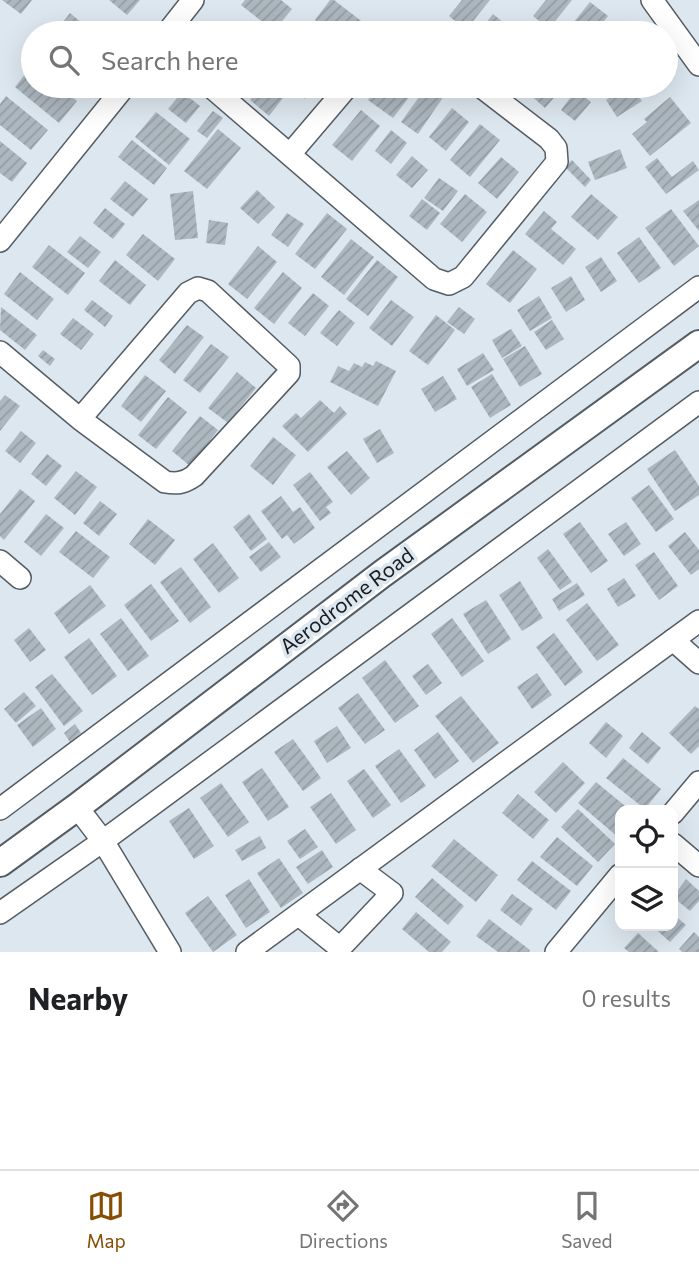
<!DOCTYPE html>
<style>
:root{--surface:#fff;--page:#f6f6f6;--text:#202124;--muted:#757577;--line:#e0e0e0;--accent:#874d02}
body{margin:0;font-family:Commissioner,sans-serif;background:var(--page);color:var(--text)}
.controls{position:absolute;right:21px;bottom:21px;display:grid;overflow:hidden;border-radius:14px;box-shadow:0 7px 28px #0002}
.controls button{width:63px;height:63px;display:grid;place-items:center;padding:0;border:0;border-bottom:2px solid var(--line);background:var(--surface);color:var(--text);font:35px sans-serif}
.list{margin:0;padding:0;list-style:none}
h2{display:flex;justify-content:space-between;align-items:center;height:91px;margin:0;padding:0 28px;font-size:30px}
h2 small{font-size:23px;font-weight:400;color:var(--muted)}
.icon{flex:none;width:38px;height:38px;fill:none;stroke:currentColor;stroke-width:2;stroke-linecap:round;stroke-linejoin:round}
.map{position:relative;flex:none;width:699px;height:952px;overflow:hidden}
.search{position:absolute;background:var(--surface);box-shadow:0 7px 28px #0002;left:21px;right:21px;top:21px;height:77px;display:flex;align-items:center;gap:18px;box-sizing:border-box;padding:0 24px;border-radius:38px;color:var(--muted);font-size:26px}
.sheet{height:217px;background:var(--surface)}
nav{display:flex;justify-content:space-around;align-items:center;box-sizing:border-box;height:98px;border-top:2px solid var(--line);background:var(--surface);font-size:19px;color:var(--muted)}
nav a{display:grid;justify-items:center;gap:4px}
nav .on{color:var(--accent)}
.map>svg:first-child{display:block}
</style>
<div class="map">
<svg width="699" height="952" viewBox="0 0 699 952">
<defs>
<pattern id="building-hatch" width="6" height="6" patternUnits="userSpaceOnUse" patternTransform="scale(1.75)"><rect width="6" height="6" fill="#adb7bf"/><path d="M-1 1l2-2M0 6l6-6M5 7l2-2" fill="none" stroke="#949da4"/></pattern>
</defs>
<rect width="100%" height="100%" fill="#dde7ef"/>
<g fill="url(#building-hatch)">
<polygon points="2,0 32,0 21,14"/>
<polygon points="109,0 140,0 127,15"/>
<polygon points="245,0 281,0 292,9 274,31 241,5"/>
<polygon points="330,0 334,0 369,27 364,33 331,33 315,20"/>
<polygon points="462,0 490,0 466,30 449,16"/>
<polygon points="546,0 572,0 549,29 533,16"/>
<polygon points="590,2 608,16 595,33 565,33"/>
<polygon points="70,13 89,29 85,33 69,33 60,26"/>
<polygon points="493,14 515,32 514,33 478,33"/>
<polygon points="252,21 267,33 242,33"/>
<polygon points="33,64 33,86 59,86 77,101 59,123 15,87"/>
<polygon points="262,86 268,86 283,98 269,116 250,100"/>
<polygon points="289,86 315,86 305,99"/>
<polygon points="379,86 413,86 416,88 393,118 368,100"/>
<polygon points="427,86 436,86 446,93 418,134 401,122"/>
<polygon points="520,86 553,86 559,92 545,108"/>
<polygon points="616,86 632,86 642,101 617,117 606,100 619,91"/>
<polygon points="576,90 591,102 575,121 561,110"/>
<polygon points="182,92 200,106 186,123 168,109"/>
<polygon points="6,96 48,130 31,150 0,125 0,104"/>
<polygon points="670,97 691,123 650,156 632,134 647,122 644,119"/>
<polygon points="452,108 469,122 446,151 429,137"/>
<polygon points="361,110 380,126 352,161 332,145"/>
<polygon points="213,111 223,118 207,138 197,131"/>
<polygon points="156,112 190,139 169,165 135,137"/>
<polygon points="480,124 500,140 470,177 450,160"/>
<polygon points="218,129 241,148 207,189 184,171"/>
<polygon points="391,130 407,143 391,164 375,151"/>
<polygon points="132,140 167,168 154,185 118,157"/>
<polygon points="0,141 27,163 12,182 0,173"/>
<polygon points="620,149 627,168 595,180 588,162"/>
<polygon points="412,156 428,170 412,188 396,175"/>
<polygon points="501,157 519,172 497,199 478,183"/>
<polygon points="657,158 672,177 693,161 699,170 666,194 645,167"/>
<polygon points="572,160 591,180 585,187 565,167"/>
<polygon points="439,178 458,191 443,211 424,198"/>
<polygon points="125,181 148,199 133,217 110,199"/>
<polygon points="257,190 275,207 258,224 240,208"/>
<polygon points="193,191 198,238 175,240 170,194"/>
<polygon points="465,194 487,212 462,242 440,224"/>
<polygon points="591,194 618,217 598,240 571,217"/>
<polygon points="422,199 440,213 427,230 409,216"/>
<polygon points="699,200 699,231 683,211"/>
<polygon points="105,208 125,224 113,239 93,223"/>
<polygon points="671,209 699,246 674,266 645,228"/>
<polygon points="544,211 557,222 551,229 576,249 563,265 525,234"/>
<polygon points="287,213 304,224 288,247 271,235"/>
<polygon points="327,213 347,229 315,269 295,254"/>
<polygon points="209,220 228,223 225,245 206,243"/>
<polygon points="143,234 175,259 158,281 126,255"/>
<polygon points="80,236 101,252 88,268 67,252"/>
<polygon points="639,237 661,268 639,283 617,253"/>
<polygon points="351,239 374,257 344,295 321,277"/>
<polygon points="49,245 85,273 68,295 32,267"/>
<polygon points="258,246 277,262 247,299 228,284"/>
<polygon points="513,250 537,269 510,303 486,284"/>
<polygon points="601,257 617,281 601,292 585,267"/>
<polygon points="115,260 146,285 130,305 99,281"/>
<polygon points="377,260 398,277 368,316 346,299"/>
<polygon points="20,272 54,299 37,320 4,294"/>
<polygon points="283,272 302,288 274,324 254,308"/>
<polygon points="571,276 585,300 566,312 551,288"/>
<polygon points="313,293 329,306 305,336 288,323"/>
<polygon points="539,296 552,318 530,331 517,310"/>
<polygon points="92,300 113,316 105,327 84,310"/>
<polygon points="391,300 414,317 392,346 369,328"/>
<polygon points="1,307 37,335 25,350 0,330"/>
<polygon points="459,307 475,319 464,334 447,322"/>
<polygon points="339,310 355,323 337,346 320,333"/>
<polygon points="436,315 455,330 428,365 409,351"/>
<polygon points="73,318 94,334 81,350 60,334"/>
<polygon points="552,320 564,339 546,350 534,332"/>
<polygon points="187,325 204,337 175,374 159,360"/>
<polygon points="511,329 522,346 502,358 492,340"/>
<polygon points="211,344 229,357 200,393 183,380"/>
<polygon points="525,346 542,374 520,387 503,359"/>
<polygon points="43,350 55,359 50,366 38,356"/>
<polygon points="483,353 494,370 467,386 457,369"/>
<polygon points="376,361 396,371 378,406 330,382 338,366 349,371 354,363 362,367 365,362 373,366"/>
<polygon points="237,372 256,388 228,423 208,408"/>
<polygon points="492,374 511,405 490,418 471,387"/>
<polygon points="145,375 166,391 141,422 121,406"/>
<polygon points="443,376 457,399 435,412 421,389"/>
<polygon points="5,395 20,406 0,431 0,401"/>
<polygon points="168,397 187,412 156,449 138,435"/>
<polygon points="320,400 334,413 340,406 347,414 308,452 282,426 296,413 301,418"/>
<polygon points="200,416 218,430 190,466 172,451"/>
<polygon points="380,429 394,453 377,463 363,439"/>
<polygon points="21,431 36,443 20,463 5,451"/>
<polygon points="273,437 296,455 273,485 250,466"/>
<polygon points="675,450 699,486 699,495 675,511 647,469"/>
<polygon points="347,451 370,478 351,495 327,467"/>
<polygon points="47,454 62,466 46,486 31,474"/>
<polygon points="76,471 97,487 75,515 54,498"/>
<polygon points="310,472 333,502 326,507 331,513 320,521 293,485"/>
<polygon points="649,485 674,519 656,532 631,498"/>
<polygon points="20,489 35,501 4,540 0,536 0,514"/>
<polygon points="281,496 293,512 300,507 315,528 294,544 287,535 282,539 261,511"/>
<polygon points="100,501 117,514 99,536 83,523"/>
<polygon points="46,514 64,528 41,556 24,542"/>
<polygon points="249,514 267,539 251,551 233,527"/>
<polygon points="148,519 175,540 155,565 129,544"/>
<polygon points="580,522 608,561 591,573 563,534"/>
<polygon points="626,522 641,544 624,556 608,534"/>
<polygon points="76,531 110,557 93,578 59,552"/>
<polygon points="685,532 699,550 699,569 691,575 668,546"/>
<polygon points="269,542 281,557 261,572 249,557"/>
<polygon points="213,543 239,578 219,593 193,559"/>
<polygon points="548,549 572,582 560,590 537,558"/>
<polygon points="654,552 678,586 659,600 635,565"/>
<polygon points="181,567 211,607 190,623 160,582"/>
<polygon points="624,578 636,596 618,607 607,589"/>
<polygon points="520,581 543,618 522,631 499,595"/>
<polygon points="577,583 585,595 559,611 552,599"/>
<polygon points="151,584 179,621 151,641 124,605"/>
<polygon points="90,585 106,606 69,634 54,613"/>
<polygon points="486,600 511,639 488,654 463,614"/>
<polygon points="587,603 619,645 597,661 566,620"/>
<polygon points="121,618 149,656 128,671 100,634"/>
<polygon points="452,618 484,661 462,677 431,634"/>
<polygon points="29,628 46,650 30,662 14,640"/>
<polygon points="554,633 583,672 565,686 536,647"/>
<polygon points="89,638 117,676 92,695 64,657"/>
<polygon points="385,660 419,706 395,723 362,678"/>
<polygon points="428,664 442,683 426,695 412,676"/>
<polygon points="537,673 552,695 532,709 517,687"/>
<polygon points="52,674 83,711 64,726 35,687"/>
<polygon points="24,692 36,706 16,723 4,709"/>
<polygon points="358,693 385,730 365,744 338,708"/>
<polygon points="461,696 499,743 473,763 435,716"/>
<polygon points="695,706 699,709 699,746 691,754 669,733"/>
<polygon points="41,708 56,729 33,747 17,725"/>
<polygon points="606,722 623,736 606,758 589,743"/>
<polygon points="75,724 81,733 70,742 64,733"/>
<polygon points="337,726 351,748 327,763 314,741"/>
<polygon points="438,732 459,761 435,779 414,750"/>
<polygon points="642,732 661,748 648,764 629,748"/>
<polygon points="293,739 321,778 303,791 274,752"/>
<polygon points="399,749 426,786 401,803 375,766"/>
<polygon points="623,758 661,789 645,809 606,778"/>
<polygon points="563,762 585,783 556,813 534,792"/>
<polygon points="262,768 289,807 268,821 242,782"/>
<polygon points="364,769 391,805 373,818 347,781"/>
<polygon points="596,782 630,810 620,810 620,834 618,837 578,803"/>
<polygon points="221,783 249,822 228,837 200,798"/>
<polygon points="331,793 356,830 336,844 310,807"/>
<polygon points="518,794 549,820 533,839 502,813"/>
<polygon points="189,808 214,846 194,859 169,821"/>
<polygon points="578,809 615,844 598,862 561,827"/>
<polygon points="305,829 318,847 300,859 287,841"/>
<polygon points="260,836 266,848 242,861 235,850"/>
<polygon points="557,837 593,866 577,886 540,857"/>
<polygon points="454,839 498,875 476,902 431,866"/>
<polygon points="322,850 333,867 308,884 296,867"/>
<polygon points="279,858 303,893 281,908 257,873"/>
<polygon points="532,861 571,891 556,910 517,880"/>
<polygon points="432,878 464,906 448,925 415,897"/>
<polygon points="249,879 270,912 246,928 225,895"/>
<polygon points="686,879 699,891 699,901 690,911 673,897"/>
<polygon points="512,894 533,909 521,926 500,910"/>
<polygon points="208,896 237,935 213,952 185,913"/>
<polygon points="416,912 451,942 442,952 429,952 402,929"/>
<polygon points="673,914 686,925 670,942 652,926 673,926"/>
<polygon points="489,919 530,950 529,952 498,952 476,936"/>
<polygon points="694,932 699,937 699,952 682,952 679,949"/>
<polygon points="638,933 659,952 629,952 624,948"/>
</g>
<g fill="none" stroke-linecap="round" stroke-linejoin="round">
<g stroke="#555d64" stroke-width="24">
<g id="minor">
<polyline points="652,0 699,65"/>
<polyline points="167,33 193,0"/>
<polyline points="411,33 412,33"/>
<polyline points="210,86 434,279 449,284 463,277 557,162 556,148 549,139 480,86"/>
<polyline points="291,153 348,86"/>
<polyline points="0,241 125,86"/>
<path d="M0 352 80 419 165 482C177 484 184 483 194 476L289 373V366L208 291 198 288 188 293 80 419"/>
<polyline points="0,561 20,578"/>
<polyline points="673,640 699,621"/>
<polyline points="77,807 103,841 170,952"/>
<polyline points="0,809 699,287"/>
<polyline points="673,813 699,782"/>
<polyline points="673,844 699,866"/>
<polyline points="0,913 103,841 699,402"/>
<polyline points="299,915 340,948 392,893 360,869"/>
<polyline points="247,952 673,640 699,663"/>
<polyline points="556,952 620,875"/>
</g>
</g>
<g stroke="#555d64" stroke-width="30">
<polyline id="tertiary" points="0,863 77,807 382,574 699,344"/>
</g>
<use href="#minor" stroke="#fff" stroke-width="21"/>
<use href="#tertiary" stroke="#fff" stroke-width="26"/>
</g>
<g text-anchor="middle" stroke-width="7" stroke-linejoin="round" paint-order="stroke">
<g font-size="21" fill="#1a1d20" stroke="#dde7ef">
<text transform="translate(347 601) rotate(-37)" y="7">Aerodrome Road</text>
</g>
</g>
</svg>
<div class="controls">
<button><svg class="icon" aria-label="locate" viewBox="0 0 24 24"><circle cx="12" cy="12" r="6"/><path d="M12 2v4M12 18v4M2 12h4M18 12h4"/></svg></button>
<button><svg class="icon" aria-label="layers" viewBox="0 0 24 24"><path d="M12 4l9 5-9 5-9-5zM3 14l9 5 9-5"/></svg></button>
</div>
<div class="search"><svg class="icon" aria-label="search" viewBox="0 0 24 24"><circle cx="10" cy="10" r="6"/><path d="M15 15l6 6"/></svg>Search here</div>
</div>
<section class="sheet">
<h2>Nearby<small>0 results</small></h2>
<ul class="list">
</ul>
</section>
<nav>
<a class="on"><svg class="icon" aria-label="map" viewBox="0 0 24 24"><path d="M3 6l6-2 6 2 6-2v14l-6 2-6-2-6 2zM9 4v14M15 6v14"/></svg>Map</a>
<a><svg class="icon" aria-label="directions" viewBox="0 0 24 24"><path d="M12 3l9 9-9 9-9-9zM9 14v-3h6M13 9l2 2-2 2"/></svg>Directions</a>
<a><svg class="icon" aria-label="saved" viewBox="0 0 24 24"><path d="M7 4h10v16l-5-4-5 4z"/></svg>Saved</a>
</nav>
